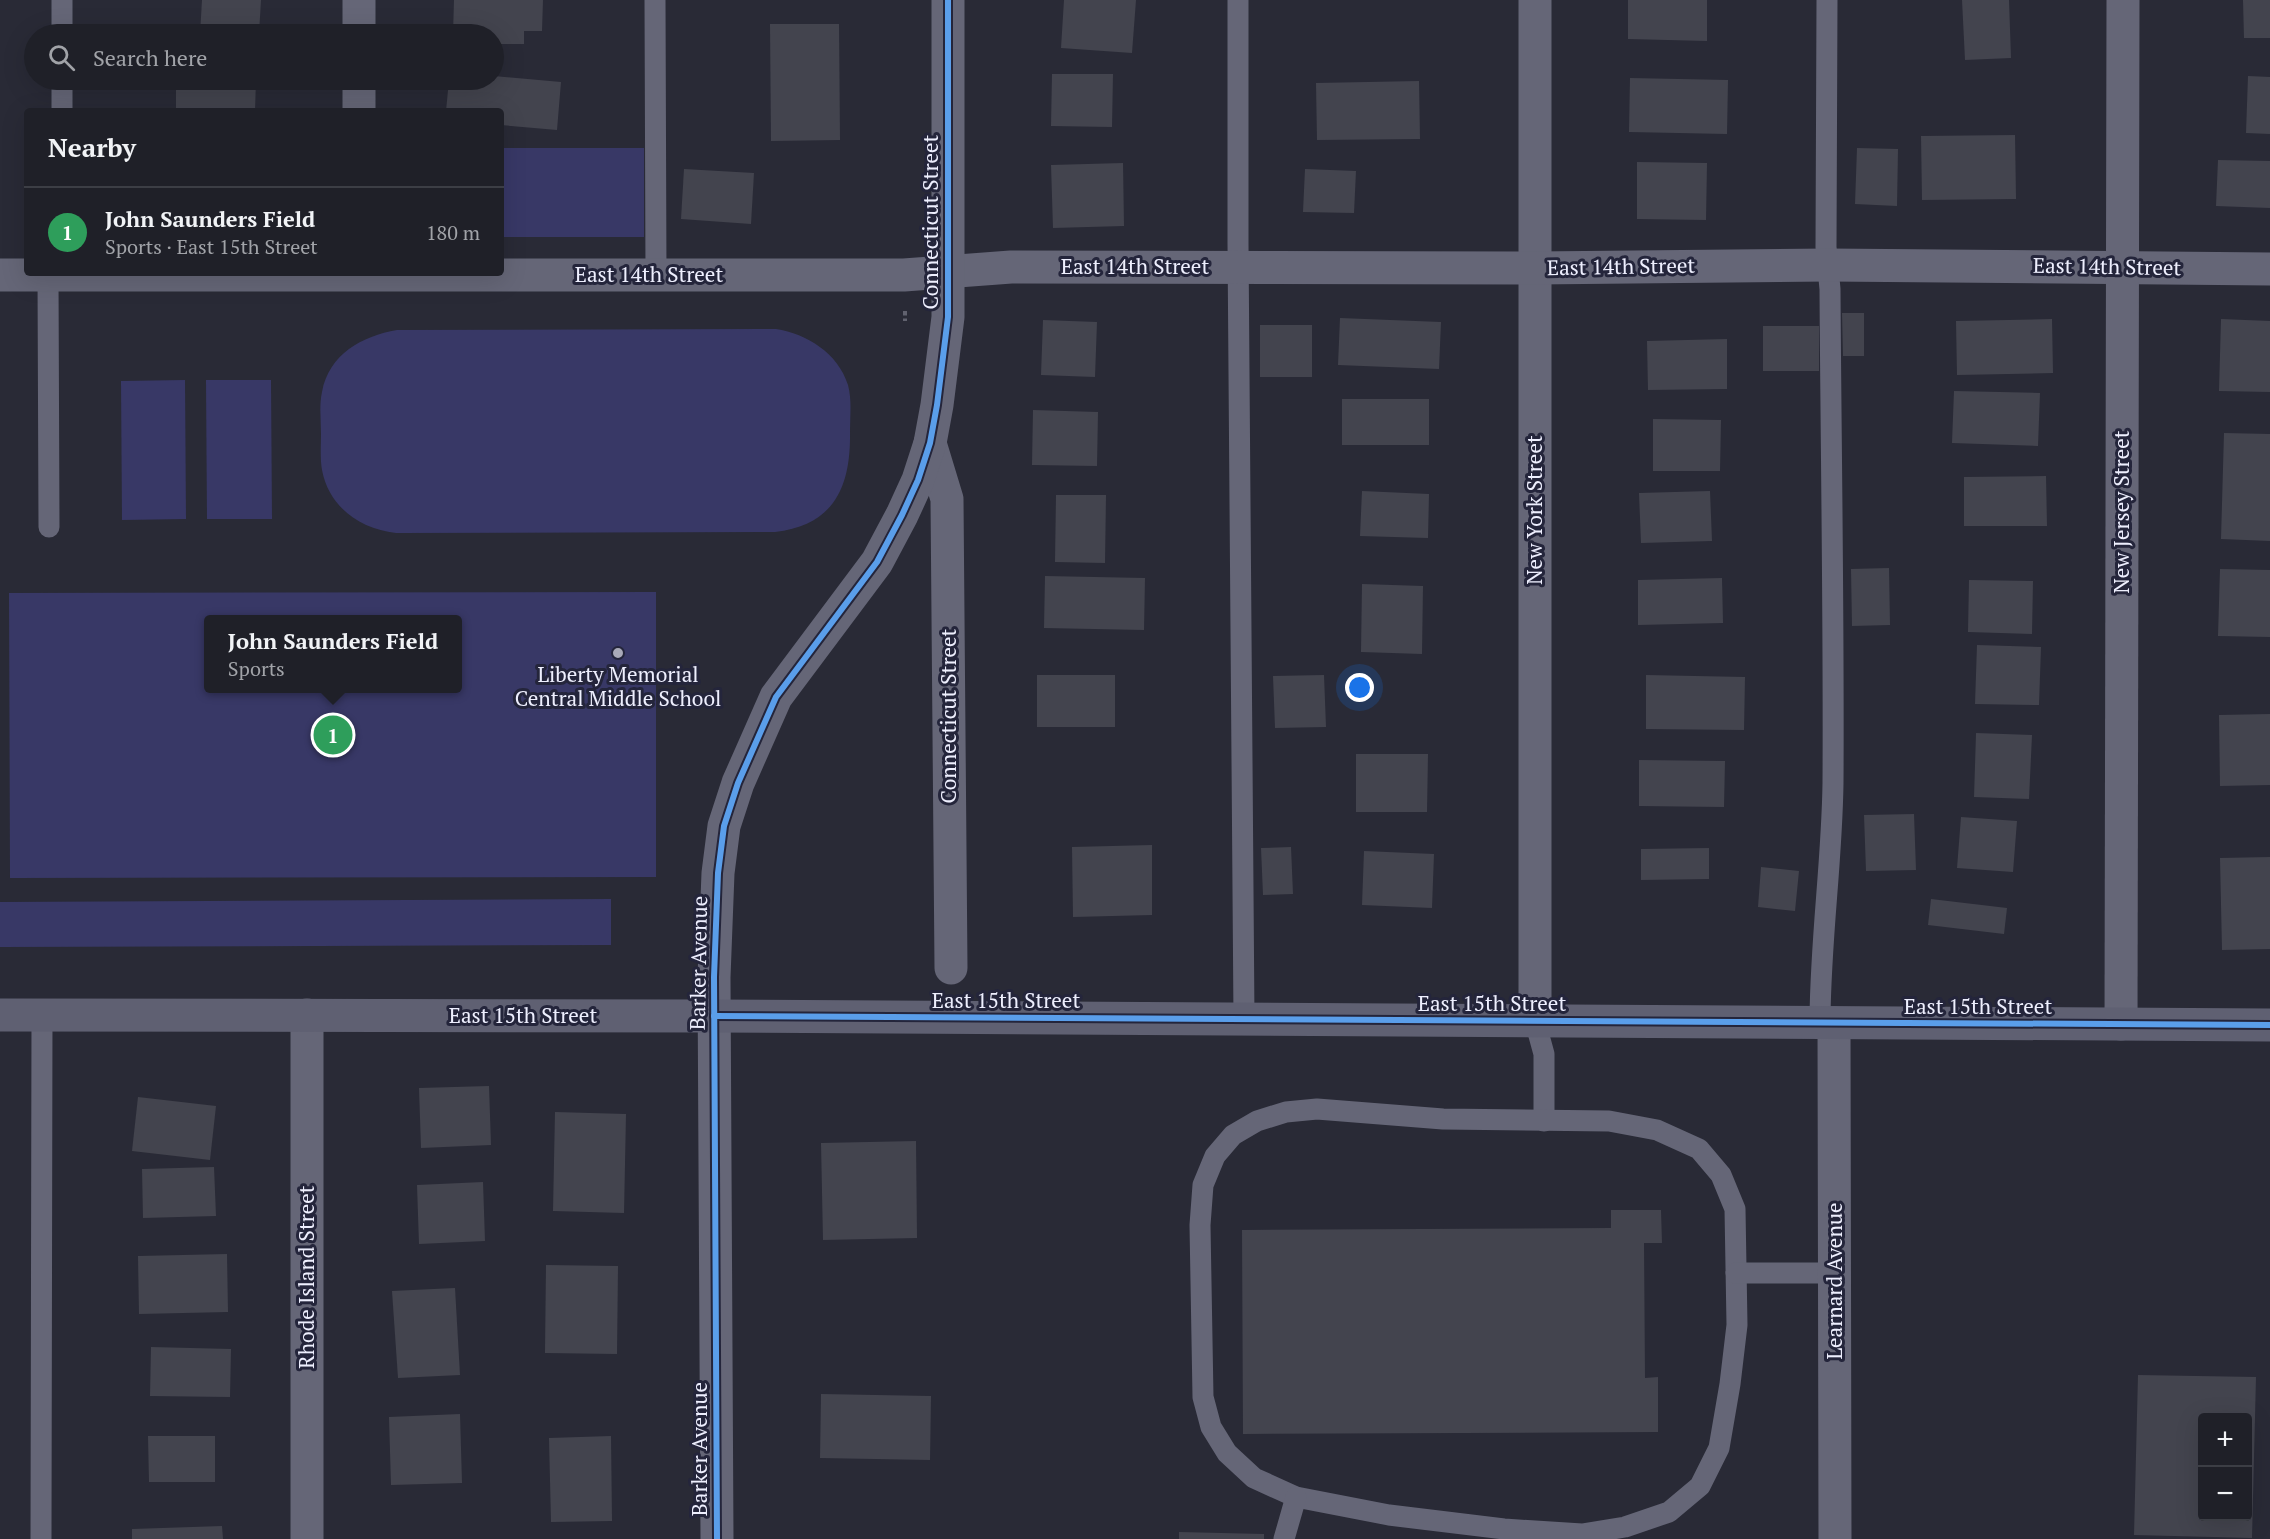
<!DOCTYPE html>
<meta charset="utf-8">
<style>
:root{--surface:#1f2028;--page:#2c2d34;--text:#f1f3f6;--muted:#a1a3a8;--line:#3c3e45;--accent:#a9aab8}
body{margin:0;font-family:"PT Serif",serif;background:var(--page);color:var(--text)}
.controls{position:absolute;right:18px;bottom:18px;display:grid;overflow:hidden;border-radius:6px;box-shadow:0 6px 24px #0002}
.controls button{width:54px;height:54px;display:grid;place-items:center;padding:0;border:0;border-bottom:2px solid var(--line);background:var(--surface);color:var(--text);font:30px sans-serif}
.you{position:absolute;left:1360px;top:688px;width:21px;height:21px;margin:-15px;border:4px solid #fff;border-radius:50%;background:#1a73e8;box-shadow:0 0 0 9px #1a73e833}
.badge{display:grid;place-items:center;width:39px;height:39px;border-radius:50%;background:var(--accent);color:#fff;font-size:20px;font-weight:700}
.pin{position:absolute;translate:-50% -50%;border:3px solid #fff;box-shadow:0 2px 6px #0006}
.popup{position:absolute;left:204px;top:615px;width:258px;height:78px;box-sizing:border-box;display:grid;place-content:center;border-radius:6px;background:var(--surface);filter:drop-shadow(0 2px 4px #0005);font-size:20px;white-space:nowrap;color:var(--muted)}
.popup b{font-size:22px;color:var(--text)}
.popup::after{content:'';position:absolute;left:50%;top:100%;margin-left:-12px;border:12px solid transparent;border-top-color:var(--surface)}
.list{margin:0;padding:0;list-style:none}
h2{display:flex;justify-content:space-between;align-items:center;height:78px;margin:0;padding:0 24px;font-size:26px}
h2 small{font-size:20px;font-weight:400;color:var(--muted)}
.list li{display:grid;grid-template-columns:39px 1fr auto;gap:18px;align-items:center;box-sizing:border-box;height:90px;padding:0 24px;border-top:2px solid var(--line)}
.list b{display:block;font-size:22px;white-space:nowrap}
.list p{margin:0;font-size:20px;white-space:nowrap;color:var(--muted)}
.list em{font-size:20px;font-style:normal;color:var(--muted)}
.icon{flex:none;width:33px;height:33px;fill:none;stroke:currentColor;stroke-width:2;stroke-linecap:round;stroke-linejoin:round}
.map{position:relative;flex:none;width:2270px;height:1539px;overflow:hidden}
.search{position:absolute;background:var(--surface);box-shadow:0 6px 24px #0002;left:24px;top:24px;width:480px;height:66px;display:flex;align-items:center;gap:15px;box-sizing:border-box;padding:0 21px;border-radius:33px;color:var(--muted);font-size:22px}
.panel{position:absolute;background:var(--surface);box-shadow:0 6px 24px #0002;left:24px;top:108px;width:480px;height:168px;border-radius:6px}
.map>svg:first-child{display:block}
</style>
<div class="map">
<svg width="2270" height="1539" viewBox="0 0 2270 1539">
<rect width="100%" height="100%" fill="#292a36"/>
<g fill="#383866" fill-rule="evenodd">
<rect x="501" y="148" width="143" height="89"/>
<path d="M776 329C807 334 838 353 848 385 852 400 850 416 850 431 851 486 835 525 775 532L396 533C360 529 329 507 322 470 320 459 321 445 321 434 321 420 319 406 322 392 329 354 362 336 397 330Z"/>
<polygon points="185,380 186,519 122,520 121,381"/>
<polygon points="206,380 271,380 272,519 207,519"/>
<path d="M656 592V877L10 878 9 593ZM208 620H458V688H208Z"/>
<polygon points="611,899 611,945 0,947 0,902"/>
</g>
<g fill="#43444e" fill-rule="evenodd">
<polygon points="202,0 261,0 259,34 200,34"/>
<polygon points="454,0 543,0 542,31 524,31 524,44 494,44 494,34 453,34"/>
<polygon points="1064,0 1136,0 1132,53 1061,48"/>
<polygon points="1628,0 1707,0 1707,41 1628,39"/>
<polygon points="1962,0 2009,0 2011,58 1965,60"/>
<polygon points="2243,0 2270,0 2270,38 2244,38"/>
<polygon points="770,24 839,24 840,140 771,141"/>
<polygon points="1052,74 1113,74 1112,127 1051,126"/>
<polygon points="494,76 561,82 557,130 501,125 501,111 446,111 449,80 494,80"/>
<polygon points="2248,76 2270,77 2270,134 2246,133"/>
<polygon points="1630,78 1728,80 1727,134 1629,132"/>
<polygon points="176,80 256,80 255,111 176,111"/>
<polygon points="1419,81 1420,139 1317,140 1316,83"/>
<polygon points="2015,135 2016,199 1922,200 1921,136"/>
<polygon points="1857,148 1898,149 1897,206 1855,204"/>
<polygon points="2218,160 2270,161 2270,208 2216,206"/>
<polygon points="1637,162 1707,163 1706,220 1637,219"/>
<polygon points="1123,163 1124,226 1053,228 1051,165"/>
<polygon points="684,169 754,173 751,224 681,219"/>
<polygon points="1305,169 1356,171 1354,213 1303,212"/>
<polygon points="1842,313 1864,313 1864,356 1843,356"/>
<polygon points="1340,318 1441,322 1439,369 1338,365"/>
<polygon points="2052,319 2053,373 1957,375 1956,321"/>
<polygon points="2221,319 2270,321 2270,392 2219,391"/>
<polygon points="1043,320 1097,322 1095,377 1041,375"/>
<rect x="1260" y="325" width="52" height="52"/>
<rect x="1763" y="326" width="56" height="45"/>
<polygon points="1727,339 1727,389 1648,390 1647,341"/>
<polygon points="1954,391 2040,393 2038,446 1952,443"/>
<rect x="1342" y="399" width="87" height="46"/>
<polygon points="1033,410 1098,412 1097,466 1032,465"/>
<polygon points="1653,419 1721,420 1720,471 1653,471"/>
<polygon points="2224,433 2270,434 2270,541 2221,539"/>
<polygon points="2046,476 2047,526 1964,526 1964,477"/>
<polygon points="1362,491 1429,494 1428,538 1360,536"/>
<polygon points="1710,491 1712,541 1641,543 1639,493"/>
<polygon points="1056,495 1106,495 1105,563 1055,562"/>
<polygon points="1889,568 1890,625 1852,626 1851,569"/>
<polygon points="2220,569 2270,570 2270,637 2218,636"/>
<polygon points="1045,576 1145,578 1144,630 1044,628"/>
<polygon points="1722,578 1723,623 1638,625 1638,580"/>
<polygon points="1969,580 2033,581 2032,634 1968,632"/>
<polygon points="1362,584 1423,586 1422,654 1361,652"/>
<polygon points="1977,645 2041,647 2039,705 1975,704"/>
<rect x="1037" y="675" width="78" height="52"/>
<polygon points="1324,675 1326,727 1275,728 1273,676"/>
<polygon points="1646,675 1745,677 1744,730 1646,729"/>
<polygon points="2270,714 2270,785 2220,786 2219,715"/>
<polygon points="1976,733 2032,735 2029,799 1974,797"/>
<polygon points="1356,754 1428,754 1427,812 1356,812"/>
<polygon points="1639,760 1725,761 1724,807 1639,806"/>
<polygon points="1914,814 1916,870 1866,871 1864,815"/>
<polygon points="1961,817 2017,821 2013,872 1957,868"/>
<polygon points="1152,845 1152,915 1073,917 1072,847"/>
<polygon points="1291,847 1293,894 1263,895 1261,848"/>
<polygon points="1709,848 1709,879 1641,880 1641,849"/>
<polygon points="1364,851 1434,854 1432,908 1362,905"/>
<polygon points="2270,857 2270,949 2222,950 2220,858"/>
<polygon points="1761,867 1799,871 1795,911 1758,907"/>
<polygon points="1931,899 2007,908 2004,934 1928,925"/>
<polygon points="489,1086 491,1145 421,1148 419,1088"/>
<polygon points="138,1097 216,1106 210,1160 132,1151"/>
<polygon points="555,1112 626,1114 624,1213 553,1211"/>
<polygon points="916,1141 917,1238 823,1240 821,1143"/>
<polygon points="214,1167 216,1216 143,1218 142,1169"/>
<polygon points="483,1182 485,1241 419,1244 417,1185"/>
<polygon points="1611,1210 1661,1210 1662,1243 1644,1243 1645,1378 1658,1377 1658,1432 1243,1434 1242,1230 1611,1228"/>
<polygon points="227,1254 228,1312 139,1314 138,1256"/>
<polygon points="546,1265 618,1266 617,1354 545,1353"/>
<polygon points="455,1288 460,1375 398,1378 392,1291"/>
<polygon points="151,1347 231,1349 230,1397 150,1396"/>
<path d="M2138 1375 2256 1377 2252 1538 2134 1535ZM2202 1418H2248V1516H2202Z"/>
<polygon points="821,1394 931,1396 930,1460 820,1458"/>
<polygon points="460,1414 462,1483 391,1485 389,1417"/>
<polygon points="148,1436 215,1436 215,1482 149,1482"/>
<polygon points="611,1436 612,1521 551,1522 549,1438"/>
<polygon points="222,1526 223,1539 132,1539 132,1529"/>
<polygon points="1179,1532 1264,1534 1264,1539 1179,1539"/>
</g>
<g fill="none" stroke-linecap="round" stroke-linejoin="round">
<polyline stroke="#61626f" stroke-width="4" stroke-dasharray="4.5 3" stroke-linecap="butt" points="905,311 905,321"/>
<g stroke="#656677" stroke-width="21">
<polyline points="655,0 656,274"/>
<polyline points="1238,0 1238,243 1244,1019"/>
<polyline points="62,34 62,0"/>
<polyline points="62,111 62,80"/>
<polyline points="48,275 49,527"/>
<polyline points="1535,1021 1544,1054 1544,1121"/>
<path d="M1820 1023C1820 943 1832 863 1833 783 1834 619 1831 454 1830 289L1826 247 1827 0"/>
<polygon points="1317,1109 1443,1119 1609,1121 1657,1130 1699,1149 1721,1175 1735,1209 1737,1325 1730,1384 1719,1448 1700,1486 1669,1512 1625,1527 1582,1534 1504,1529 1389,1515 1296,1497 1254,1478 1227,1453 1211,1427 1203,1397 1200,1225 1203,1185 1215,1156 1233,1135 1257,1121 1286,1112"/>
<polyline points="1736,1273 1835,1273"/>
<polyline points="41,1539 42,1015"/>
<polyline points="1284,1539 1296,1497"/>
</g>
<g stroke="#656677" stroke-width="33">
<polyline points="1535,0 1535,1021"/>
<polyline points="359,34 359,0"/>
<polyline points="359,111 359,80"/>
<polyline points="0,275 904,275 1011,267 1535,268 1828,265 2270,269"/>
<polyline points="930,443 947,499 951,968"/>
<polyline points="1834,1023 1835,1539"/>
<polyline points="2121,1024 2123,0"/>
<polyline points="307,1539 307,1015"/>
</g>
<polyline stroke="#656677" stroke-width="33" points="717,1539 714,977 718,873 724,826 738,783 776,697 877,562 902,515 918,480 930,443 937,405 948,317 948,0"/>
<polyline stroke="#5f6072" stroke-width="33" points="0,1015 714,1016 2270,1025"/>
<g stroke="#24253b" stroke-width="10">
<g id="cycleway">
<polyline points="714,1016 2270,1025"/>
<polyline points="717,1539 714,977 718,873 724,826 738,783 776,697 877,562 902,515 918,480 930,443 937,405 948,317 948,0"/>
</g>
</g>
<use href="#cycleway" stroke="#5a9eea" stroke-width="6"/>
</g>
<circle fill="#a9aab8" stroke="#24253b" stroke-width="2" cx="618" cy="653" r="6"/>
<g text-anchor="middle" stroke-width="6" stroke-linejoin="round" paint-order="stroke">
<g font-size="21" fill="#eeeffe" stroke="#24253b">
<text transform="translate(931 222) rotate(-90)" y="7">Connecticut Street</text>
<text x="1135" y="274">East 14th Street</text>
<text transform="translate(1621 267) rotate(-1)" y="7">East 14th Street</text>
<text transform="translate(2107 267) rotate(1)" y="7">East 14th Street</text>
<text x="649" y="282">East 14th Street</text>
<text transform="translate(1535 510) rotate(-90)" y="7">New York Street</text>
<text transform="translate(2122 512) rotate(-90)" y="7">New Jersey Street</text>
<text transform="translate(949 716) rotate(-90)" y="7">Connecticut Street</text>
<text transform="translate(699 963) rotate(-89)" y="7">Barker Avenue</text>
<text x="1006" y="1008">East 15th Street</text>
<text x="1492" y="1011">East 15th Street</text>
<text x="1978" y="1014">East 15th Street</text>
<text x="523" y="1023">East 15th Street</text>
<text transform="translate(307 1277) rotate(-90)" y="7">Rhode Island Street</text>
<text transform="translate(1835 1281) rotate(-90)" y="7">Learnard Avenue</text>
<text transform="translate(700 1449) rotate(-90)" y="7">Barker Avenue</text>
</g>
<g font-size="21" fill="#eeeffe" stroke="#24253b">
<text x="618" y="682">Liberty Memorial<tspan x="618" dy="24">Central Middle School</tspan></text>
</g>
</g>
</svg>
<div class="controls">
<button>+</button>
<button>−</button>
</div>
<div class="you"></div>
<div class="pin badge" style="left:333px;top:735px;background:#2e9e5b">1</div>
<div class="popup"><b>John Saunders Field</b>Sports</div>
<div class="search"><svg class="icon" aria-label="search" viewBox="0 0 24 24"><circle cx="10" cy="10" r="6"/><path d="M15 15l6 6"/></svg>Search here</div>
<section class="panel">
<h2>Nearby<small></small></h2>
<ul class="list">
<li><span class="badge" style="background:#2e9e5b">1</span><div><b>John Saunders Field</b><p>Sports · East 15th Street</p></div><em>180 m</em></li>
</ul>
</section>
</div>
